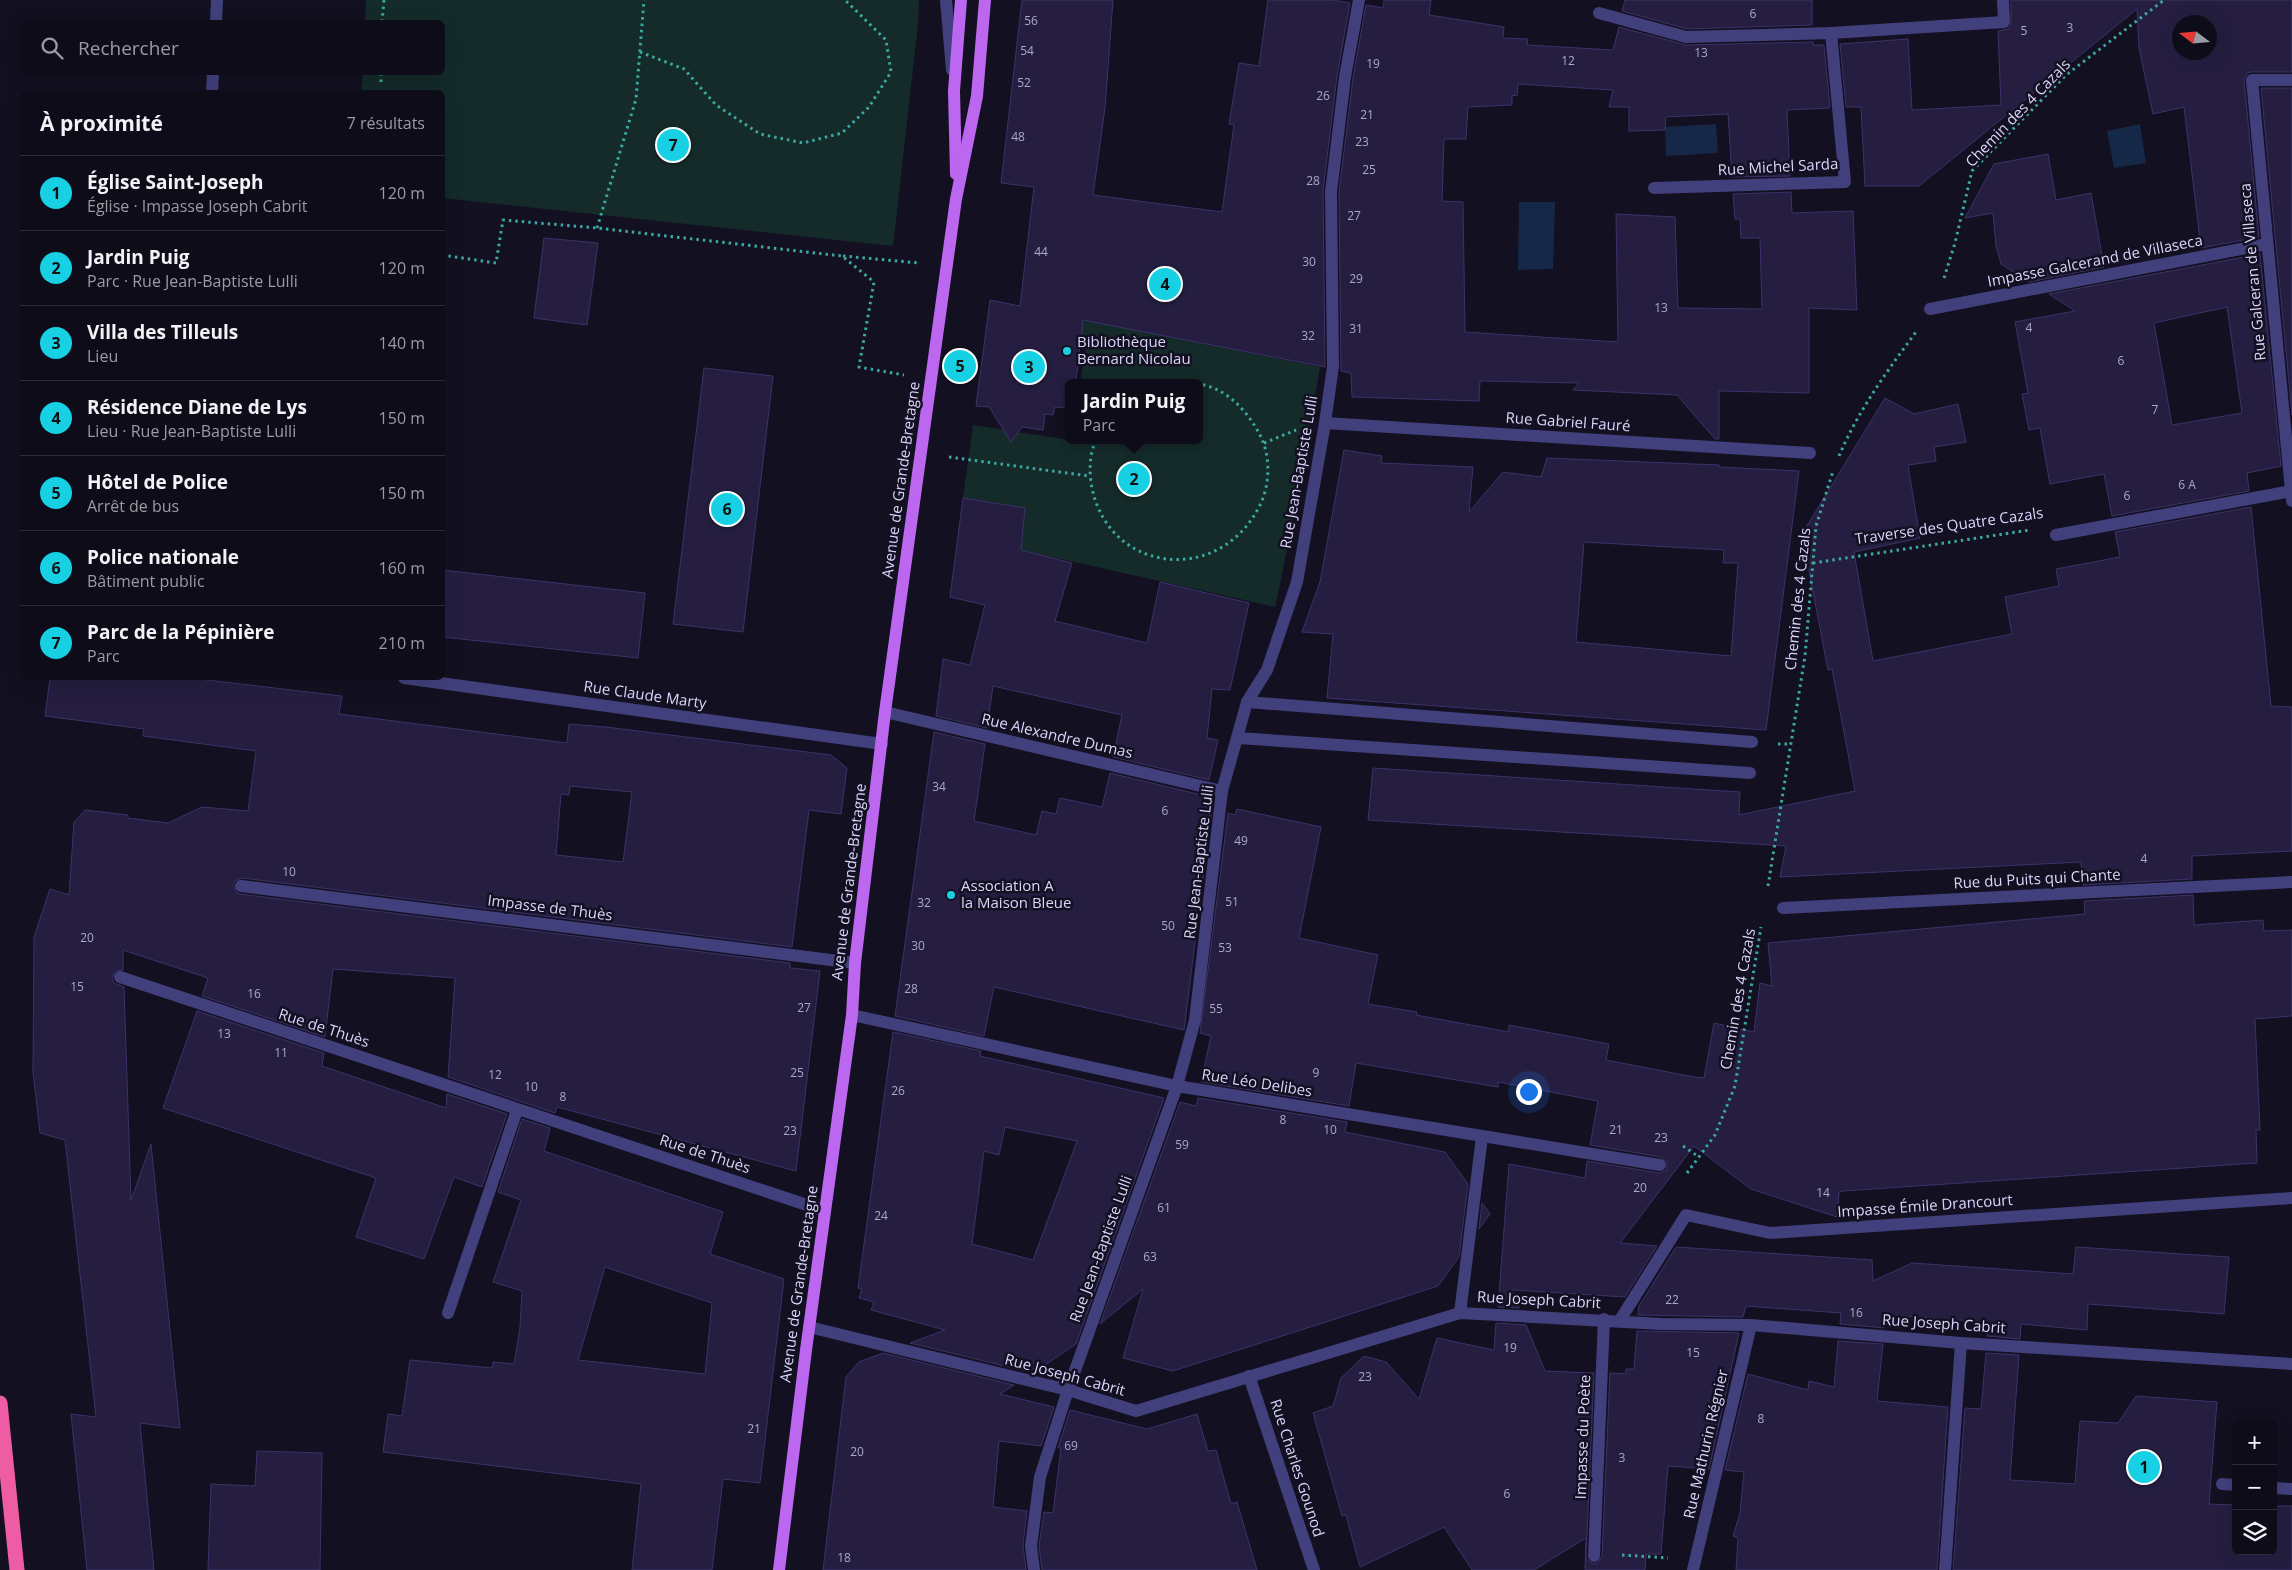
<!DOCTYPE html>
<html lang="fr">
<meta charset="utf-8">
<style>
:root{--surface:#0e0c19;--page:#171522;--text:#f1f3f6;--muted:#9b9ba2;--line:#2e2c38;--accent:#18d0e4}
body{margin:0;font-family:"Open Sans",sans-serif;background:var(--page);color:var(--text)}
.controls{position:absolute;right:15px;bottom:15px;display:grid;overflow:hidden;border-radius:8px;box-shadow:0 5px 20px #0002}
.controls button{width:45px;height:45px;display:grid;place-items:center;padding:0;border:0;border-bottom:1px solid var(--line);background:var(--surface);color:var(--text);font:25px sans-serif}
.compass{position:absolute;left:2172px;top:15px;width:45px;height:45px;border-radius:50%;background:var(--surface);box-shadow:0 5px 20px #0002;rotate:286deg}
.you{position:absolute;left:1528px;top:1091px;width:18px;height:18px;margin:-12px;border:4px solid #fff;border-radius:50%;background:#1a73e8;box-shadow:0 0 0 8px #1a73e833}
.badge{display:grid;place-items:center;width:32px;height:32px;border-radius:50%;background:var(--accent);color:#111;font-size:16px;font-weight:700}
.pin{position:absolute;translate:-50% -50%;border:2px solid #fff;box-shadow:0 1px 5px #0006}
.popup{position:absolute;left:1065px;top:379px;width:138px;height:65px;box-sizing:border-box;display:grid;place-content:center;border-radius:8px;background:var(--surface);filter:drop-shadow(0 1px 4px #0005);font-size:16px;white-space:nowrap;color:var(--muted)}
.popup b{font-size:19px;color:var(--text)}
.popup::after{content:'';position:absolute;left:50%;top:100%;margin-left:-10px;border:10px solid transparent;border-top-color:var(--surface)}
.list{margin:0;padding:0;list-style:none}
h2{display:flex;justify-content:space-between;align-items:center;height:65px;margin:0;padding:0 20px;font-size:21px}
h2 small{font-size:16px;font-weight:400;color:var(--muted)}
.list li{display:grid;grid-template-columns:32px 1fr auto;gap:15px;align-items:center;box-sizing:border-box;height:75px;padding:0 20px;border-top:1px solid var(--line)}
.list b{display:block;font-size:19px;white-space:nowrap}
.list p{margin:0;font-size:16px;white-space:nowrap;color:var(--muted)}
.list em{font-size:16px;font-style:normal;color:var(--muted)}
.icon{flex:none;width:28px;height:28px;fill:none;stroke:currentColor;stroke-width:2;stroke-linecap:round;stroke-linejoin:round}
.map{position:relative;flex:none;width:2292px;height:1570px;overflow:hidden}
.search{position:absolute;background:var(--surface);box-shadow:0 5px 20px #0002;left:20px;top:20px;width:425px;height:55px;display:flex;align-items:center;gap:12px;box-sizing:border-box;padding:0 18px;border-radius:8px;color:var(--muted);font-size:19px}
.panel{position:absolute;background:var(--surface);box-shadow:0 5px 20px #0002;left:20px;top:90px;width:425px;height:590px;border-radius:8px}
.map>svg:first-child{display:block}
</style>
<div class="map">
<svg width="2292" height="1570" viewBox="0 0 2292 1570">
<rect width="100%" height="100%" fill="#131021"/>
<g fill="#142b2a">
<polygon points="366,0 919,0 918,25 893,246 443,198 442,92 361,92 363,73 442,72 442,22 365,22"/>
<polygon points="1068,316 1320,367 1298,498 1275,607 1021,550 1025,508 963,498 973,425 1069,440 1199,440 1199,383 1080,383 1086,351"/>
</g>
<g fill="#152847">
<polygon points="1716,124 1718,153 1666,156 1665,127"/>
<polygon points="2140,124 2146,163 2114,168 2107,131"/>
<polygon points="1519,202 1555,202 1553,269 1518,270"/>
</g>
<g fill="#251e40" stroke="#3d326a" fill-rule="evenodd">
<polygon points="1022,0 1113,0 1105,108 1093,195 1222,212 1234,125 1229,124 1239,63 1259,66 1268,0 1332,0 1350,3 1337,76 1323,191 1325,367 1083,320 1076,381 1069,383 1067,408 1055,407 1053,415 1045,414 1043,430 1022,427 1011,442 989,407 976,406 990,300 1020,306 1034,187 1001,183"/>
<polygon points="1384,0 1431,0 1429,15 1504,27 1503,38 1528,39 1527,45 1613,50 1619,27 1686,45 1813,42 1813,45 1824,45 1830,108 1787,110 1790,176 1732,177 1728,114 1666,117 1665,130 1629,131 1629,107 1609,107 1613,90 1518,84 1517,96 1512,95 1512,105 1468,107 1466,139 1444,139 1442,201 1463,202 1465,332 1618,342 1616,214 1675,217 1678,308 1762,309 1760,238 1741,238 1740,219 1735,219 1733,194 1791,192 1792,213 1853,211 1857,310 1809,308 1809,393 1719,391 1719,439 1715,439 1677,395 1573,390 1579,383 1480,381 1479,401 1352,397 1351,373 1341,371 1339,192 1353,78 1366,5 1383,8"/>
<polygon points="1625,0 1812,0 1812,25 1687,29 1622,11"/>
<path d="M2011 0H2292V72H2251L2247 73 2244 80 2259 237 2201 248 2184 107 2153 114 2139 48 2137 9 1919 186H1865L1861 107H1846L1840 44 1908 39 1912 110 2001 105 1998 31 2008 29 2011 25ZM2180 22H2210V52H2180Z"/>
<polygon points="2261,88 2292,88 2292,415"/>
<polygon points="2048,154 2056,200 2091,193 2104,267 2029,282 2001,264 1996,246 1993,213 1965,218 1994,164"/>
<polygon points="544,238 598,243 587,325 534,318"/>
<path d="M2260 254 2281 466 2247 473 2249 491 2112 516 2104 474 2050 484 2040 428 2029 430 2022 394 2028 393 2015 322 2075 311 2049 294ZM2227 307 2242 413 2172 425 2154 323Z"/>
<polygon points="704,368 773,376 743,632 673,624"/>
<polygon points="1885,398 1914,414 1958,404 1966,442 1934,447 1936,461 1908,465 1920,538 1854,552 1873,661 2012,634 2005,597 2059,586 2056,569 2120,557 2115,532 2251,507 2271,706 2292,707 2292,851 2192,856 2192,879 2083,885 2081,862 1780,877 1786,846 1368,820 1373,768 1740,792 1739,815 1855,791 1832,669 1828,670 1802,534"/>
<path d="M1344 450 1382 456 1381 463 1473 467 1469 512 1503 472 1541 477 1547 458 1719 465V467L1799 471 1766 730 1327 698 1333 634 1302 632 1320 582ZM1584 542 1724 550 1723 563H1738L1731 656 1576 642Z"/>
<polygon points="963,498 1025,508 1021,550 1072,563 1055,621 1147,643 1160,582 1249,603 1230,690 1212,689 1207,738 1218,740 1209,780 1113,757 1122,715 993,686 987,728 936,716 943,659 970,665 985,605 950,597"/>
<polygon points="442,570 645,593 638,658 442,637"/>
<path d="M50 678H190L342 696 339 714 567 743 569 724 606 727 831 755 847 768 841 814 809 810 792 947 242 878 235 881 233 885 236 892 240 894 790 963V968L820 971 796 1171 557 1107 555 1113 448 1077 455 978 333 969 325 1037 202 996 208 978 123 950V970L115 971 112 978 114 983 124 987 131 1200 151 1144 180 1428 140 1423 154 1570H87L71 1414 96 1417 65 1140 40 1133 33 1072 34 937 50 889 69 895 74 822 85 810 128 815V818L168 823 202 807 248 811 256 751 143 736 144 729 45 716ZM570 786 632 792 623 862 556 855 561 794 569 795Z"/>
<polygon points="934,732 985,744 974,821 1036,835 1042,811 1056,814 1060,798 1102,807 1110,773 1206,796 1204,806 1212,808 1184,1030 994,987 984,1036 895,1016"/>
<polygon points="1237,809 1321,827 1299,938 1378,955 1368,1004 1417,1012 1416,1015 1509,1032 1509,1025 1609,1044 1606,1060 1694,1077 1704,1078 1714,1023 1754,1032 1760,983 1772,986 1768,943 2085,914 2084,901 2193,895 2194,925 2263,920 2264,931 2292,930 2292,1016 2255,1019 2260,1130 2256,1130 2257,1163 1843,1191 1839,1192 1837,1217 1751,1189 1694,1146 1620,1243 1657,1246 1625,1297 1512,1290 1519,1308 1498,1307 1509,1164 1585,1178 1587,1161 1659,1173 1667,1170 1667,1162 1661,1157 1590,1145 1598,1101 1498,1082 1498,1087 1356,1063 1349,1106 1201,1082 1211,1036 1200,1033 1228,813 1235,815"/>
<polygon points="197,1011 324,1053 322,1066 446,1108 447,1094 507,1114 482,1187 454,1177 424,1259 356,1237 376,1178 163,1108"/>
<path d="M893 1032 981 1051 980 1056 1164 1098 1076 1344 1033 1373 910 1343 945 1330 871 1310 874 1302 859 1298 862 1289 858 1288ZM1005 1127 1077 1141 1033 1260 972 1244 984 1151 999 1155Z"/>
<polygon points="1198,1098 1347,1122 1345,1132 1445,1152 1468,1184 1459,1257 1438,1286 1173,1371 1123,1358 1143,1289 1100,1324 1180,1102 1196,1106"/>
<path d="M522 1119 550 1128 544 1151 723 1212 710 1254 784 1279 760 1483 723 1479 712 1570H632L641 1484 383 1452 388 1414 402 1416 410 1360 492 1368 493 1362 514 1364 520 1328 522 1291 493 1282 521 1200 498 1192ZM605 1267 712 1303 705 1374 578 1360Z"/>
<polygon points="1482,1203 1490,1214 1479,1229"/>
<polygon points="1676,1247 1872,1260 1873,1281 1912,1263 2073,1274 2076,1247 2229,1257 2224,1314 2088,1304 2087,1330 2021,1324 2020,1339 1987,1336 1988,1322 1886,1315 1884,1328 1840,1324 1841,1313 1746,1306 1743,1317 1638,1315 1639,1306"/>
<polygon points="1496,1323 1526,1325 1545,1371 1594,1373 1586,1556 1587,1560 1593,1564 1598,1563 1602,1556 1610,1373 1626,1374 1626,1369 1634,1369 1637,1331 1739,1333 1709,1469 1668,1466 1661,1554 1646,1554 1645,1570 1585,1570 1586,1538 1534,1570 1472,1570 1444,1527 1360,1567 1346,1515 1342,1516 1313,1413 1333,1406 1341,1378 1364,1356 1386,1362 1419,1399 1437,1338 1494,1350"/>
<polygon points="1838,1341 1883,1344 1877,1401 1948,1407 1937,1570 1736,1570 1738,1538 1733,1536 1740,1513 1744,1472 1725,1470 1748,1374 1808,1390 1809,1381 1834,1387"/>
<polygon points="883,1353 1014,1385 1000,1394 1054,1407 1041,1446 999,1441 993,1507 1027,1511 1023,1545 1026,1570 823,1570 846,1377 859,1362"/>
<polygon points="1986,1353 2019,1355 2010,1480 2075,1484 2080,1421 2118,1423 2136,1396 2217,1402 2209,1504 2236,1505 2236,1551 2273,1551 2273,1506 2292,1506 2292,1570 1953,1570 1965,1408 1981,1409"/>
<polygon points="1070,1410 1147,1429 1197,1414 1208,1451 1216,1450 1231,1504 1237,1502 1257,1570 1042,1570 1039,1546 1044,1512 1053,1513 1061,1448 1058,1448"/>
<polygon points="257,1451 322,1453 320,1570 208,1570 211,1484 255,1486"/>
</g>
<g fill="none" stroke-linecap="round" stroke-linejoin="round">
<g stroke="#3ba8a1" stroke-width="3" stroke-dasharray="2.5 4" stroke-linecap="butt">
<polyline points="382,22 384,0"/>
<polyline points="640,52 684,69 716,105 760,134 803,143 842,133 869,107 891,72 886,40 845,0"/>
<polyline points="381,82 381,72"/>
<polyline points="597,228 636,99 644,0"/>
<polyline points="442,255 496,263 503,220 597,228 842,256 874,282 859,367 904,375"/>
<polyline points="843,256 919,263"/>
<polyline points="1944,278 1955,243 1972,171 2066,75 2164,0"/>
<polyline points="1168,383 1189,383"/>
<path d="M1096 440C1089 455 1089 473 1092 488 1110 575 1221 585 1260 505 1270 485 1271 456 1260 435 1248 412 1227 388 1199 384"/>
<polyline points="1264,443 1296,430"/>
<path d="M1839 456C1858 411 1887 371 1916 332"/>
<polyline points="949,457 1089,476"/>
<polyline points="1813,563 2030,530"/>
<polyline points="1778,744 1790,744"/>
<polyline points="1768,886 1805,656 1816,526 1833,471"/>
<polyline points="1683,1146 1699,1157"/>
<polyline points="1687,1173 1715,1135 1735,1086 1761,927"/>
<polyline points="1622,1555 1668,1558"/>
</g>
<g stroke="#42407c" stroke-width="12">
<polyline points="946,0 952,70"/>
<polyline points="1599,13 1686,37 1831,33 2004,22 2003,0"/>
<polyline points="216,22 217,0"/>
<polyline points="2292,80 2252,80 2292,501"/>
<polyline points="212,92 213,72"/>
<polyline points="1654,188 1845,182 1831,33"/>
<polyline points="1930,309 2267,244"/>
<polyline points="1325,423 1810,453"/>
<polyline points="2056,535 2291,491"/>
<polyline points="404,678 882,744"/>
<polyline points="1247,702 1752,742"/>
<polyline points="885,712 1222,791"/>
<polyline points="1238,738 1750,773"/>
<polyline points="241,886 855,963"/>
<polyline points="1783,908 2292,882"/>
<polyline points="120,977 825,1211"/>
<polyline points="852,1015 1177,1086 1660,1165"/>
<polyline points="448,1313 517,1110"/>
<polyline points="1460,1313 1482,1137"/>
<polyline points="1620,1320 1686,1215 1770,1233 2292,1198"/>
<polyline points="809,1327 1068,1390 1136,1411 1460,1313 1661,1324 1751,1325 1961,1343 2292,1364"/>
<polyline points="1249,1376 1314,1570"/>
<polyline points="2222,1484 2236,1485"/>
<polyline points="2273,1488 2292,1489"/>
<polyline points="1594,1556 1604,1319"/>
<polyline points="1034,1570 1031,1546 1040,1477 1068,1390 1177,1086 1195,1020 1222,791 1247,702 1267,670 1297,582 1325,423 1333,366 1331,192 1345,77 1359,0"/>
<polyline points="1693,1570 1751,1325"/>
<polyline points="1945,1570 1961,1343"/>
</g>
<g stroke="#bc67ef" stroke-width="12">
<polyline points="956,174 954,91 961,0"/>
<polyline points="779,1570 806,1350 852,1015 855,963 885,712 956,199 977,96 985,0"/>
</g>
<polyline stroke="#ee5ca3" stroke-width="15" points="0,1403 17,1570"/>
</g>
<g fill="#18d0e4" stroke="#131021" stroke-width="2">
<circle cx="1067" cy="351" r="5"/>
<circle cx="951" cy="895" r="5"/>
</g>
<g text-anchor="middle" stroke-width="5" stroke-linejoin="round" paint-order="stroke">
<g font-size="12" fill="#aca7cc">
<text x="1753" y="18">6</text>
<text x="1031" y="25">56</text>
<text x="2070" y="32">3</text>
<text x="2024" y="35">5</text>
<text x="1027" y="55">54</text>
<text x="1701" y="57">13</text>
<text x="1568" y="65">12</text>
<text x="1373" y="68">19</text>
<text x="1024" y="87">52</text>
<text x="1323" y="100">26</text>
<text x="1367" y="119">21</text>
<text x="1018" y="141">48</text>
<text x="1362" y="146">23</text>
<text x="1369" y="174">25</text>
<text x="1313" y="185">28</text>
<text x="1354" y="220">27</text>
<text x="1041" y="256">44</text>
<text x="1309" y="266">30</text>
<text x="1356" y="283">29</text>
<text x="1661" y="312">13</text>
<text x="2029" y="332">4</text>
<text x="1356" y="333">31</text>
<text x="1308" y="340">32</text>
<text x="2121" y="365">6</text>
<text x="2155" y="414">7</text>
<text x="2187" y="489">6 A</text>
<text x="2127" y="500">6</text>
<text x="939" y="791">34</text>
<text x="1165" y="815">6</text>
<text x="1241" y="845">49</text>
<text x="2144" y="863">4</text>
<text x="289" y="876">10</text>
<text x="1232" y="906">51</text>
<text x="924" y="907">32</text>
<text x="1168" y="930">50</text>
<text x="87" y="942">20</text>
<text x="918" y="950">30</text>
<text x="1225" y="952">53</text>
<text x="77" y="991">15</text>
<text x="911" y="993">28</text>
<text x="254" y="998">16</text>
<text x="804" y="1012">27</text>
<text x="1216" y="1013">55</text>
<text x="224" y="1038">13</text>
<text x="281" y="1057">11</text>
<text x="797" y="1077">25</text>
<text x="1316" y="1077">9</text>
<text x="495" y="1079">12</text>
<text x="531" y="1091">10</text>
<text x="898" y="1095">26</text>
<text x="563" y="1101">8</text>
<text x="1283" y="1124">8</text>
<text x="1330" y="1134">10</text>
<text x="1616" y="1134">21</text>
<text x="790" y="1135">23</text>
<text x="1661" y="1142">23</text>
<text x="1182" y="1149">59</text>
<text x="1640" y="1192">20</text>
<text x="1823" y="1197">14</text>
<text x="1164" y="1212">61</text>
<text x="881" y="1220">24</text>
<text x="1150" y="1261">63</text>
<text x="1672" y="1304">22</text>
<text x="1856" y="1317">16</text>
<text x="1510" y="1352">19</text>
<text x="1693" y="1357">15</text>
<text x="1365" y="1381">23</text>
<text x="1761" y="1423">8</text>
<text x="754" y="1433">21</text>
<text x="1071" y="1450">69</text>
<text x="857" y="1456">20</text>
<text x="1622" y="1462">3</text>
<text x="1507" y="1498">6</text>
<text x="844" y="1562">18</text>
</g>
<g font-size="15" fill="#d9d5fb" stroke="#131021">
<text transform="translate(2018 113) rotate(-46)" y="5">Chemin des 4 Cazals</text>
<text transform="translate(1778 167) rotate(-3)" y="5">Rue Michel Sarda</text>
<text transform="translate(2095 261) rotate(-11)" y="5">Impasse Galcerand de Villaseca</text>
<text transform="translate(2253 272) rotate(-95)" y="5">Rue Galceran de Villaseca</text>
<text transform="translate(1568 422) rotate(4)" y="5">Rue Gabriel Fauré</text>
<text transform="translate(1299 472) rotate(-80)" y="5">Rue Jean-Baptiste Lulli</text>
<text transform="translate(901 480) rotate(-82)" y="5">Avenue de Grande-Bretagne</text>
<text transform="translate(1949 526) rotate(-8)" y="5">Traverse des Quatre Cazals</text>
<text transform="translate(1798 599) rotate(-84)" y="5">Chemin des 4 Cazals</text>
<text transform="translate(645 695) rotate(8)" y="5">Rue Claude Marty</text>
<text transform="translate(1057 736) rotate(13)" y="5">Rue Alexandre Dumas</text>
<text transform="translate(1199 862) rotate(-83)" y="5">Rue Jean-Baptiste Lulli</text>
<text transform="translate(2037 879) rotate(-3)" y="5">Rue du Puits qui Chante</text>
<text transform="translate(849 882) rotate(-83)" y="5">Avenue de Grande-Bretagne</text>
<text transform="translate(550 908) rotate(7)" y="5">Impasse de Thuès</text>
<text transform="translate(1738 999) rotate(-80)" y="5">Chemin des 4 Cazals</text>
<text transform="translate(324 1028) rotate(18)" y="5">Rue de Thuès</text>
<text transform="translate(1257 1083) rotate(9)" y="5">Rue Léo Delibes</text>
<text transform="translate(705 1154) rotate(18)" y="5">Rue de Thuès</text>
<text transform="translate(1925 1206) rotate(-4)" y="5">Impasse Émile Drancourt</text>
<text transform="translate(1101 1249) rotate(-70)" y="5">Rue Jean-Baptiste Lulli</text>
<text transform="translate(799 1284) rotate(-82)" y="5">Avenue de Grande-Bretagne</text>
<text transform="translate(1539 1300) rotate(3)" y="5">Rue Joseph Cabrit</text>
<text transform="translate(1944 1324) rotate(4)" y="5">Rue Joseph Cabrit</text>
<text transform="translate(1065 1375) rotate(15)" y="5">Rue Joseph Cabrit</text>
<text transform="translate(1583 1437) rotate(-88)" y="5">Impasse du Poète</text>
<text transform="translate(1706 1444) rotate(-77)" y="5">Rue Mathurin Régnier</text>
<text transform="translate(1297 1468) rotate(72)" y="5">Rue Charles Gounod</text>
</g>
<g font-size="15" fill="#d9d5fb" stroke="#131021" text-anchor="start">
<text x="1077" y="347">Bibliothèque<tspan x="1077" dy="17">Bernard Nicolau</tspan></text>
<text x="961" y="891">Association A<tspan x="961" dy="17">la Maison Bleue</tspan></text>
</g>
</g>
</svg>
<div class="controls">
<button>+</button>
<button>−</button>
<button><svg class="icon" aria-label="layers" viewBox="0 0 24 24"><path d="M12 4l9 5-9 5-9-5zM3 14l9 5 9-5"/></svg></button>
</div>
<svg class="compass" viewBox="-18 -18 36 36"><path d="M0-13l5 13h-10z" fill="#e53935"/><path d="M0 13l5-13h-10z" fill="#9b9ba2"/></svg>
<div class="you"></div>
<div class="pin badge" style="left:2144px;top:1467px">1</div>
<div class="pin badge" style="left:1134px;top:479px">2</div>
<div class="popup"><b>Jardin Puig</b>Parc</div>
<div class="pin badge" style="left:1029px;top:367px">3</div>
<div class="pin badge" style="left:1165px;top:284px">4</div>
<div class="pin badge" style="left:960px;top:366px">5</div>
<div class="pin badge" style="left:727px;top:509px">6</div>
<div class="pin badge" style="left:673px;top:145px">7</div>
<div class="search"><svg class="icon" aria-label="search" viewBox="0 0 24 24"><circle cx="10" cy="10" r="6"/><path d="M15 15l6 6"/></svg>Rechercher</div>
<section class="panel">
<h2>À proximité<small>7 résultats</small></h2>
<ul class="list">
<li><span class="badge">1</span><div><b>Église Saint-Joseph</b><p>Église · Impasse Joseph Cabrit</p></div><em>120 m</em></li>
<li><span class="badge">2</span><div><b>Jardin Puig</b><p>Parc · Rue Jean-Baptiste Lulli</p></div><em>120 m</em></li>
<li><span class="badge">3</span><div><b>Villa des Tilleuls</b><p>Lieu</p></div><em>140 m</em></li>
<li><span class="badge">4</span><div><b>Résidence Diane de Lys</b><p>Lieu · Rue Jean-Baptiste Lulli</p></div><em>150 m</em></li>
<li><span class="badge">5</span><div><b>Hôtel de Police</b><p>Arrêt de bus</p></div><em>150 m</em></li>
<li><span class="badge">6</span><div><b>Police nationale</b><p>Bâtiment public</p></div><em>160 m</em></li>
<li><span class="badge">7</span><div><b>Parc de la Pépinière</b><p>Parc</p></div><em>210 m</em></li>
</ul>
</section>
</div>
